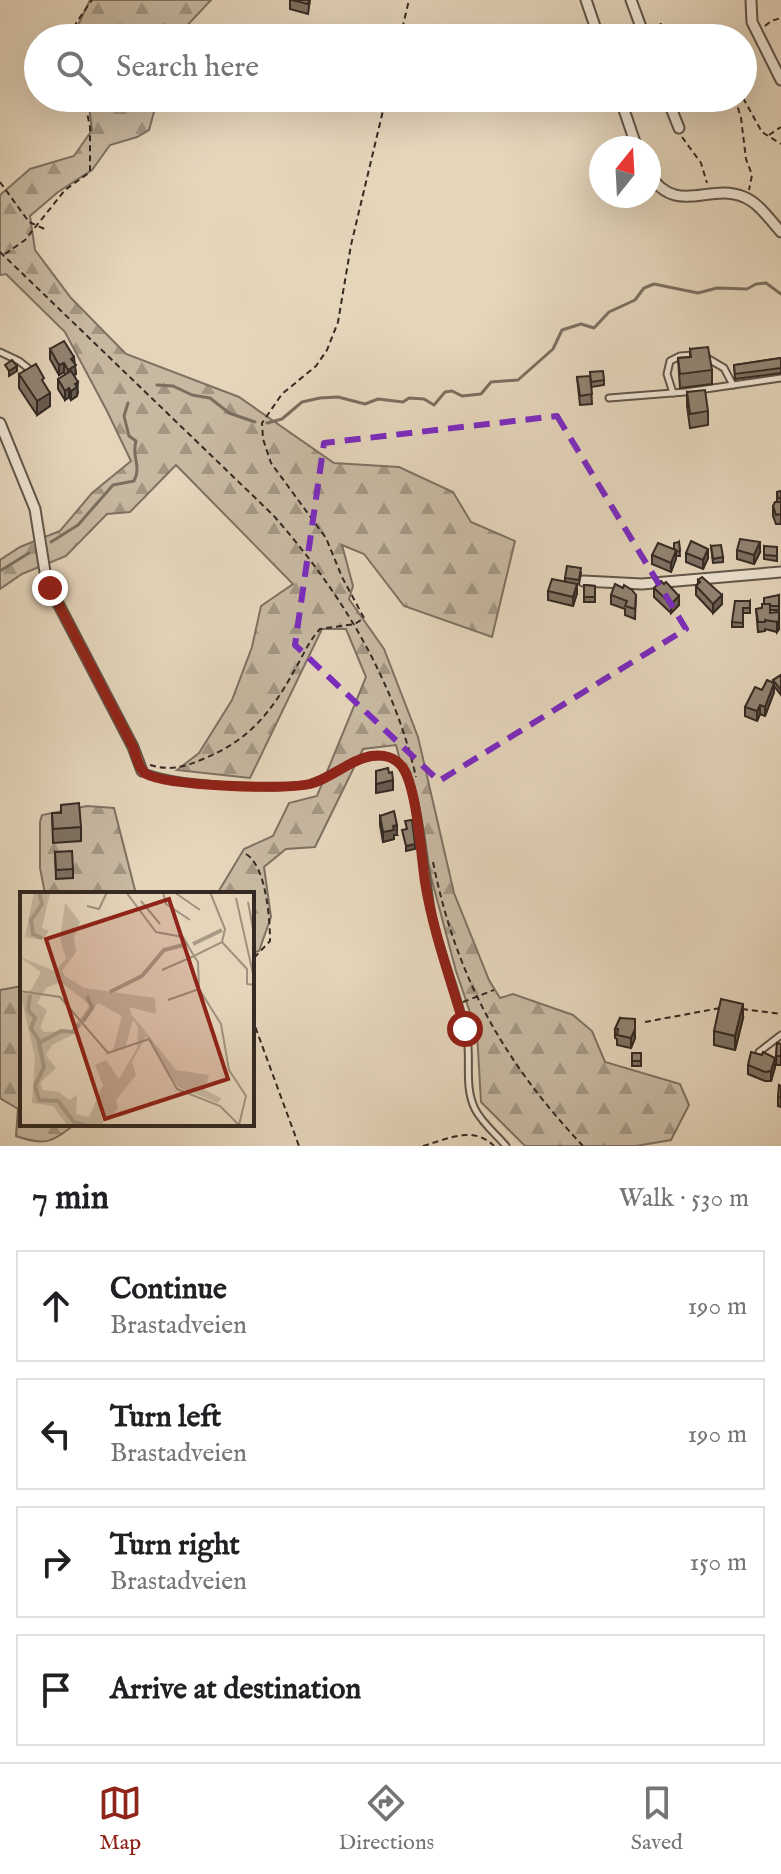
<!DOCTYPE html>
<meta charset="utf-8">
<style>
:root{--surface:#fff;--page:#f6f6f6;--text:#202124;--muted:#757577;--line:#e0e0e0;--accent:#8f2418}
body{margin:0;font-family:"IM FELL English",serif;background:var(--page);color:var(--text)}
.compass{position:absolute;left:589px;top:136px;width:72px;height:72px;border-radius:50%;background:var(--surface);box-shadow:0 8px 32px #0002;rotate:18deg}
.stop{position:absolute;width:24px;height:24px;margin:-18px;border:6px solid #8f2418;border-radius:50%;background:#fff}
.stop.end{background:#8f2418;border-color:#fff;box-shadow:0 2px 8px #0008}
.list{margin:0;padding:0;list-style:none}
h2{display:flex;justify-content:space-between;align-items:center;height:104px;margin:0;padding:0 32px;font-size:34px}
h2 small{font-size:26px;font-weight:400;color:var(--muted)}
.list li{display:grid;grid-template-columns:52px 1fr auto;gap:24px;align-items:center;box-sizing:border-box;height:112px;margin:0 16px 16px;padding:0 16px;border:2px solid var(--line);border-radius:0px}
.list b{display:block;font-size:30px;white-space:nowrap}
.list p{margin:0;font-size:26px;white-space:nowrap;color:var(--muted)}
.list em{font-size:26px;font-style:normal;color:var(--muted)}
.icon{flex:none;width:44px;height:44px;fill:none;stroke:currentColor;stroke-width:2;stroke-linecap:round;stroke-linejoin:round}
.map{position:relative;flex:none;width:781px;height:1146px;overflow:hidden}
.search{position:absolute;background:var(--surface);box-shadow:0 8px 32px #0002;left:24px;right:24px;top:24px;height:88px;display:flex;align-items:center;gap:20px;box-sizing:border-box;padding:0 28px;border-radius:44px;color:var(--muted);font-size:30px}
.sheet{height:616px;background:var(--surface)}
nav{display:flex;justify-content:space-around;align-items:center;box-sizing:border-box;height:112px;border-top:2px solid var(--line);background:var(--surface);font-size:22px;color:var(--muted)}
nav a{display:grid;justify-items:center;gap:4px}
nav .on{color:var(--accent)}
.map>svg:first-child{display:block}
</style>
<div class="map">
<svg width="781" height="1146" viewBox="0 0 781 1146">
<defs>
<pattern id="forest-firs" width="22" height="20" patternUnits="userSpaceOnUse" patternTransform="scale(2)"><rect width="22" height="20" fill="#c7b8a1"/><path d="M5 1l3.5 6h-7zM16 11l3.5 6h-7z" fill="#a29683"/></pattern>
</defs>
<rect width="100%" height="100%" fill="#e5d5bb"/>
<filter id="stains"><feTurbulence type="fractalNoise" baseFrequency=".0025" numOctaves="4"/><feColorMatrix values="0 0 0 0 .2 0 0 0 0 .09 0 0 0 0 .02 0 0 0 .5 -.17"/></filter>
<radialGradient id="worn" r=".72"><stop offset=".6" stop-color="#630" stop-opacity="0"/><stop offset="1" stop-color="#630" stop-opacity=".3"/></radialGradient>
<g fill="url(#forest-firs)" stroke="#7e7162" stroke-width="2">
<polygon points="90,0 211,0 182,31 167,38 80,38 78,25"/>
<polygon points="88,98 151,98 154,112 149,130 137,137 110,145 92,170 58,192 30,216 35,250 71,298 126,354 239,397 334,463 399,467 453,492 471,522 515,541 492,637 404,606 364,554 342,545 353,586 349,599 384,649 418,737 454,893 489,980 500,998 513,994 573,1015 592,1031 605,1062 680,1084 689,1105 671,1140 636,1146 525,1146 481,1102 477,1033 456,971 396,745 363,749 315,847 286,849 264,867 271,917 259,951 252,953 252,894 217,894 244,849 273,836 289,803 317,796 366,677 346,629 322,629 250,778 177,770 199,753 232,700 252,647 261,606 293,584 176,465 130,512 107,514 66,556 22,574 0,589 0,560 20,547 60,531 92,493 131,461 107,411 65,332 6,274 0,275 0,195 30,169 74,156 92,130"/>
<polygon points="87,806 114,808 136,894 45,894 40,868 40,822 42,815"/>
<path d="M22 986V1124H75C52 1143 44 1146 16 1136L18 1109 0 1098V990Z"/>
</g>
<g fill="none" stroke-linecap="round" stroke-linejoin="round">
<g stroke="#7b6e5f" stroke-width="3">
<polyline points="157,385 173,386 192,395 210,398 229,413 255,422"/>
<polyline points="267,423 282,419 302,402 320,398 338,397 365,404 378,399 403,402 409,398 424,399 434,405 445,392 452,391 462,396 481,394 491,382 518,380 553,349 562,330 581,324 594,328 609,312 635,300 644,288 654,284 698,293 717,288 747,289 756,284 766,283 781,294"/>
<path d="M51 542 78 525 113 485 134 481C142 465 131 457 136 441L129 436 124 416 128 403"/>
<polyline points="0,571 29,553"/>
</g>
<g stroke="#615549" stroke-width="9">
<g id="lane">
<polyline points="0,352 19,361 33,372"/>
<polyline points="707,358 724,368 733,385"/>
<polyline points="673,393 667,374 670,361 680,356 693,355"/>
<polyline points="609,398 685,392 781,378"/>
<path d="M142 771C166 785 280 791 309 784 332 778 352 757 376 756 386 755 396 759 402 767 419 789 426 883 432 915 441 956 459 996 467 1037 471 1061 464 1087 475 1109 482 1123 496 1134 506 1146"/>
<polyline points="759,1052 781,1035"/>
</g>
</g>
<g stroke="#615549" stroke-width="13">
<g id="street">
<polyline points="586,0 599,38"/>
<polyline points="631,0 645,38"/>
<polyline points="751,0 752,22 781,80"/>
<polyline points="620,98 637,148"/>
<polyline points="667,98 679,128"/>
<path d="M649 174C677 217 709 182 744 197 759 203 770 220 781 232"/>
<polyline points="0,423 35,509 45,572 50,588 133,747 142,771"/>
<polyline points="583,581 642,584 781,572"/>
</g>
</g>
<g stroke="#352a23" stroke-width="2" stroke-dasharray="6 4" stroke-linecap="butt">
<polyline points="765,26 771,21 781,18"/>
<polyline points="77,38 76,23 92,0"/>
<polyline points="400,38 409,0"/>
<polyline points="659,38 657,33 662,21"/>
<polyline points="735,98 741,118 746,159 752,175 749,190"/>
<polyline points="743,98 762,132 781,144"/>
<polyline points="769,135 781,127"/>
<polyline points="682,137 701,163 707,183"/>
<polyline points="0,182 29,222 47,230"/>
<path d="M0 252 273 515C340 591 393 677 416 777"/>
<polyline points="5,254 25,240 65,190 90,172 90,127 84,98"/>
<path d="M150 765C170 771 185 767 203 759 248 741 271 713 294 671 303 656 308 642 320 629L355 624 364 618 342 577 326 538 271 463 263 439 262 423 282 394 316 366 327 350 338 322 351 245 386 98"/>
<path d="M246 854C266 866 270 918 270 941L252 960"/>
<path d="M433 862C456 977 503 1061 583 1146"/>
<polyline points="742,1009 781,1014"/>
<polyline points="252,1018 299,1146"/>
<polyline points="645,1022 720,1008"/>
<path d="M423 1146C448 1139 473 1125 494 1146"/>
</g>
<use href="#lane" stroke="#eee4d3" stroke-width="5"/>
<use href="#street" stroke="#eee4d3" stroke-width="9"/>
<polyline stroke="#352a23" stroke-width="2" stroke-dasharray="6 4" stroke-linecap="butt" points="463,1002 494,990"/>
</g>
<g fill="#7d7162" stroke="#352a23" stroke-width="2">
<polygon points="290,0 310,0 308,14 290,9"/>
<polygon points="50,349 74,363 76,374 74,375 78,392 77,396 71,400 69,397 65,400 58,389 58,379 65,375 64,372 59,375 50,359"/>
<polygon points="690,349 712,370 712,384 680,388 678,358 690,357"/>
<polygon points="781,358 781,373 735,379 734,365"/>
<polygon points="19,374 44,384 50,406 37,415 19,388"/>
<polygon points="577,377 604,380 604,385 591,387 592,404 580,405"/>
<polygon points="687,392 708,411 708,425 690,428 687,406"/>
<polygon points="781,491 781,524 776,524 773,516 773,506 777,502 777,492"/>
<polygon points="679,542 680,556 676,556 671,572 652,564 652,555 674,549"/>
<polygon points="711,546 723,557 723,562 713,563"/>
<polygon points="764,546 777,552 777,561 764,559"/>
<polygon points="737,550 760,552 754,564 737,559"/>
<polygon points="686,553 708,558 703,569 686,562"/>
<polygon points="581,573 579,584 577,584 577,593 573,606 548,600 548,591 565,581 565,578"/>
<polygon points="698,580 722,604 713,613 696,595 696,586 698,583"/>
<polygon points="664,584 679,605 671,613 654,597 654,588"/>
<polygon points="584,585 595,586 595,602 584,602"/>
<polygon points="611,595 636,595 635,619 625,615 625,609 611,604"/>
<polygon points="779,595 779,610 770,610 770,613 779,612 779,629 777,632 765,629 765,631 758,632 756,609 762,608 764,604"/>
<polygon points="750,601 750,613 743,613 743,627 732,627 732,622"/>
<polygon points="781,675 781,695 774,686 774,692 765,716 760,714 757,721 745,716 745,707 762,690 773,682 773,680"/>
<polygon points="52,813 61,813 81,827 81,841 53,843"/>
<polygon points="380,816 397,835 394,835 394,839 383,842 380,825"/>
<polygon points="55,852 73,869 73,878 56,879"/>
<polygon points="620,1018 635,1038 631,1048 617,1045 617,1039 615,1038 615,1029"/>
<polygon points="743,1018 735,1050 714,1045 714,1031"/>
<polygon points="777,1043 781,1044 781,1065 776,1065"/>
<rect x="632" y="1053" width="9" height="13"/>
<polygon points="748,1065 775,1067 771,1081 765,1081 748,1074"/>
<polygon points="781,1086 781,1107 778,1106 778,1097"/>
</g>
<g fill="#665c50" stroke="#352a23" stroke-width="2">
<polygon points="74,357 76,374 68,379 68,370 71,359"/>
<polygon points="64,363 64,372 59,375 59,365"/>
<polygon points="17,366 17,371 9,376 9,371"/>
<polygon points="78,382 77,396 71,400 71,391 75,384"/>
<polygon points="69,388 69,397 65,400 65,391"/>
<polygon points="50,393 50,406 37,415 37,401"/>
<polygon points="760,542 760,552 754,564 754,555"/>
<polygon points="708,549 708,558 703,569 703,560"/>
<polygon points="676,550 676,559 671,572 671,563"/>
<polygon points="577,584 577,593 573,606 573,597"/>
<polygon points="722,595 722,604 713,613 713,604"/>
<polygon points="679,596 679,605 671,613 671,604"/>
<polygon points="779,620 779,629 777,632 777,622"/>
<polygon points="774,683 774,692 765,716 765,707"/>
<polygon points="760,705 760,714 757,721 757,711"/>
<polygon points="393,780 393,790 376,793 376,784"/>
<polygon points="397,825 397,835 394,835 394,839 383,842 383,832 393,826"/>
<polygon points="415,844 415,849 406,851 406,846"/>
<polygon points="743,1004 743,1018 735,1050 735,1036"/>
<polygon points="635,1029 635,1038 631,1048 631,1038"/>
<polygon points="775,1058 775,1067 771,1081 771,1071"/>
</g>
<g fill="#918372" stroke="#352a23" stroke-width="2">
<polygon points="292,0 309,0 308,4"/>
<polygon points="64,341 74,357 71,359 76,365 68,370 64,363 59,365 50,349"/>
<polygon points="708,347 712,370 680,374 678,358 691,357 690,349"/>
<polygon points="781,358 781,368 735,374 734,365"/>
<polygon points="12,360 17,366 9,371 5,365"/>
<polygon points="36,364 44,378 42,380 50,393 37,401 19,374"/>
<polygon points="71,371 78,382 75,384 77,387 71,391 69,388 65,391 58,379"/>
<polygon points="603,371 604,380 591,382 590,372"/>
<polygon points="590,376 592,394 580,396 577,377"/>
<polygon points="705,390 708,411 690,414 687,392"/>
<polygon points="781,491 781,498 778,498 777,492"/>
<polygon points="775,502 781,502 781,514 776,515 773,506"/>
<polygon points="740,539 760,542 754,555 737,550"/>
<polygon points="691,541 708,549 703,560 686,553"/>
<polygon points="679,542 680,551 675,552 676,550 674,550 674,543"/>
<polygon points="658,543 676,550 671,563 652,555"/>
<polygon points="721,545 723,557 713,559 711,546"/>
<polygon points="764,546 777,547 777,556 764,555"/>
<polygon points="567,566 581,568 579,580 565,578"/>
<polygon points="702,577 722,595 713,604 696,586 700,582 698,580"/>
<polygon points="552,579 577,584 573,597 548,591"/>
<polygon points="661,581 664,584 666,582 679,596 671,604 654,588"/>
<polygon points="615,584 623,588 624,585 632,590 636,595 635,609 625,606 627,601 611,595"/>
<polygon points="584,585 595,586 595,597 584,597"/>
<polygon points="779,595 779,606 770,606 770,604 764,604 764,598"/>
<polygon points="735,601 750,601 750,608 743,608 743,623 732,622"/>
<polygon points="762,604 770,604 770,613 779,612 779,620 777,622 765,620 765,622 758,622 756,609 762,608"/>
<polygon points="781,675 781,690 773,680"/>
<polygon points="767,680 774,683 765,707 760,705 757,711 745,707 755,687 762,690"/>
<polygon points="388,768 389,773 392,772 393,780 376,784 376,771"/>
<polygon points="79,803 81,827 53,829 52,813 61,813 61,805"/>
<polygon points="394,811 397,825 393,826 394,830 383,832 380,816"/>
<polygon points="412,820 415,844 406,846 402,830 407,829 405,821"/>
<polygon points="72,851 73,869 56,870 55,852"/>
<polygon points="721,999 743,1004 735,1036 714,1031"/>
<polygon points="620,1018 635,1019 635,1029 631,1038 617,1035 618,1029 615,1029"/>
<polygon points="777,1043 781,1044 781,1056 776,1056"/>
<polygon points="751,1052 762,1055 763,1052 775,1058 771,1071 765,1072 748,1065"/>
<rect x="632" y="1053" width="9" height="8"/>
<polygon points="779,1085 781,1086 781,1097 778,1097"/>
</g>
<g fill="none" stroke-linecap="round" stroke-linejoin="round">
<path stroke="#8f2418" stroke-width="10" d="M50 588 133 747C136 755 139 770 146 774 168 786 284 790 310 784 332 778 349 760 371 756 383 754 396 757 403 768 417 789 421 855 425 882 433 932 451 980 465 1029"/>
</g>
<path fill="none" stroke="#7b2cbf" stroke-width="6" stroke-dasharray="16 10" stroke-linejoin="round" d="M557 416 686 629 439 781 295 645 324 443Z"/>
<g transform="translate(20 892)">
<rect width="234" height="234" fill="#e5d5bb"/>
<path d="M14 0 30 1 22 36 29 39 22 48 5 45ZM45 11 60 30 54 45 56 60 42 79 45 84 64 96 135 106 136 122 109 115 112 123 156 178 189 183 185 198 201 206 198 211 158 195 126 144 112 170 116 183 96 208 98 215 91 226 80 219 84 234H48L33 214 12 211 15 165 0 101 11 98 21 80 0 65 35 79 46 67 40 47ZM41 90 70 113 51 139 24 140 20 136 27 118 17 111 26 96ZM78 111 102 124 93 159 105 156 113 128 118 135 117 156 99 187 86 168 75 173 83 193 69 225 56 222 57 203 49 208 39 200 22 198 21 190 36 176 26 163 32 153 56 141Z" fill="#c7b8a1" fill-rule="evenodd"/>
<path fill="none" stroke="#a99b87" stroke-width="4" d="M19 0 22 12 11 28 13 42 22 46M173 52 202 38M90 100 122 84 144 58 167 52M10 103 8 118 15 126 11 136 19 149M63 129 72 116 67 104M59 132 53 140 41 139 19 151 24 175 15 194 19 208 38 209 54 230 67 234"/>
<path fill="none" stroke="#9f917e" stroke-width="2" d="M106 0 136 40 163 45 174 64 202 50 227 77V92L234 93M143 0 146 12 170 28M154 0 180 18M190 0 205 37 202 50M216 6 234 86M121 9 140 32M228 10 234 42M67 14 79 17 87 0M142 78 174 64 178 70 179 97 201 132 209 178 226 204 219 233M0 99 40 105 88 161 129 147 157 197 200 214 219 233M148 108 179 97"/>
<path fill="#8f2418" fill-opacity="0.15" stroke="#8f2418" stroke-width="4" d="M149 7 208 187 85 227 26 47Z"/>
<rect width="234" height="234" fill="none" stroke="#352a23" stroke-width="4"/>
</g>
<rect width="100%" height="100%" filter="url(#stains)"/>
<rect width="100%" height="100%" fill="url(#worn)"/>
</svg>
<svg class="compass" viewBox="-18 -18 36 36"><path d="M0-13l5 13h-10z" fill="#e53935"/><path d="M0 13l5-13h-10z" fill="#757577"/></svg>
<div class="stop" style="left:465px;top:1029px"></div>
<div class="stop end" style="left:50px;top:588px"></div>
<div class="search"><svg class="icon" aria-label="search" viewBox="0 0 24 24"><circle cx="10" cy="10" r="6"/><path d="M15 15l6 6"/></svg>Search here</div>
</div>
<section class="sheet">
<h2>7 min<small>Walk · 530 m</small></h2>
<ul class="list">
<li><svg class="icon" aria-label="ahead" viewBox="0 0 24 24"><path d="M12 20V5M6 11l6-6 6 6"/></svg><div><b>Continue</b><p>Brastadveien</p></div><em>190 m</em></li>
<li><svg class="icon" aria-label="left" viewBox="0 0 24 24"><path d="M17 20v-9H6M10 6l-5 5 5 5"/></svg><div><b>Turn left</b><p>Brastadveien</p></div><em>190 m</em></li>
<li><svg class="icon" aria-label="right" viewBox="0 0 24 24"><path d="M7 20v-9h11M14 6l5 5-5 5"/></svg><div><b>Turn right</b><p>Brastadveien</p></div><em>150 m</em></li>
<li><svg class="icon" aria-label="arrive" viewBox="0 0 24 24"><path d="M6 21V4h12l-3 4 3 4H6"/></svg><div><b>Arrive at destination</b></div></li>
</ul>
</section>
<nav>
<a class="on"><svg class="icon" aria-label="map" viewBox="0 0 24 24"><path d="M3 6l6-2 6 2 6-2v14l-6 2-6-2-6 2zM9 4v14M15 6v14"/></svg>Map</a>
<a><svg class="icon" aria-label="directions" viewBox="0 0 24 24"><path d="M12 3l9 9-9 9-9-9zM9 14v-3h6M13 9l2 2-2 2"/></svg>Directions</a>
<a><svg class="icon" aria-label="saved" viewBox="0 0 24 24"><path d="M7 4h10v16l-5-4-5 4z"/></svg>Saved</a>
</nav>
